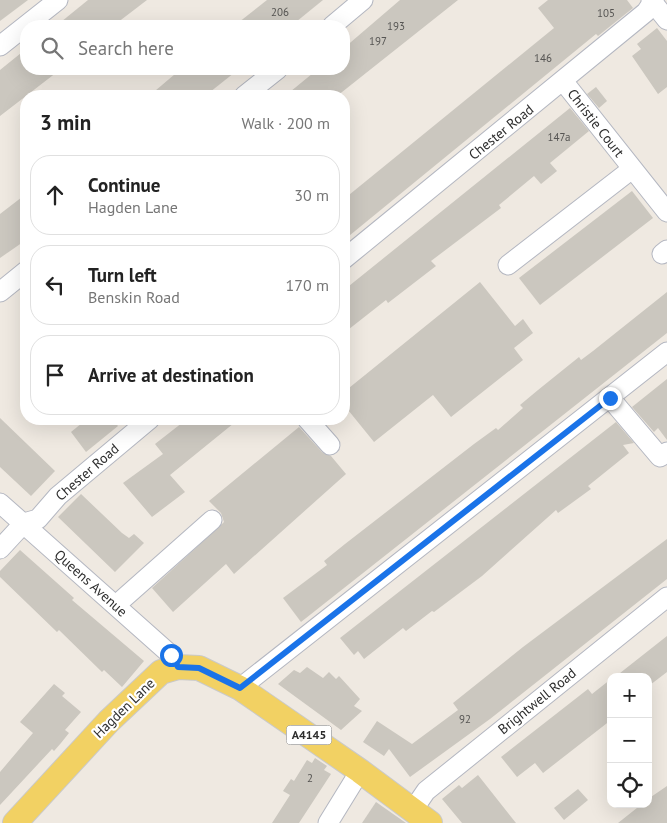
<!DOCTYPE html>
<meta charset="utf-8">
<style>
:root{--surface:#fff;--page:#f2f2f2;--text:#222;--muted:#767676;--line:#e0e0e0}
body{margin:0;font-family:"PT Sans",sans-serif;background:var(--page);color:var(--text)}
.controls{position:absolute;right:15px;bottom:15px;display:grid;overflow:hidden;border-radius:10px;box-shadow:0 5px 20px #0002}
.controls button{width:45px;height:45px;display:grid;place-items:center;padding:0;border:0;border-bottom:1px solid var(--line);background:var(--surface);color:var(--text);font:25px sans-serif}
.stop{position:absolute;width:15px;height:15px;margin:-11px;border:4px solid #1a73e8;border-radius:50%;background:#fff}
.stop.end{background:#1a73e8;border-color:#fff;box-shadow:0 1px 5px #0008}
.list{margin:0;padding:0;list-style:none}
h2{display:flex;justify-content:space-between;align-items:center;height:65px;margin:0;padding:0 20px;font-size:21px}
h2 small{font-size:16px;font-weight:400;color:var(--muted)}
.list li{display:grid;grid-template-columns:32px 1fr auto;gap:15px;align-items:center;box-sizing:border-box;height:80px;margin:0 10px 10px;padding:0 10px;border:1px solid var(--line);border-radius:20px}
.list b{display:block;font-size:19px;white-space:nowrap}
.list p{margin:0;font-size:16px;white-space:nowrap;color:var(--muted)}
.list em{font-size:16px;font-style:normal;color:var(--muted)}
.icon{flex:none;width:28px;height:28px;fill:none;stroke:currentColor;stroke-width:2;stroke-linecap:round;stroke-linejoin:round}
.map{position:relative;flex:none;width:667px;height:823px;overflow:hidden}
.search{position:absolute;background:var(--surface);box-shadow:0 5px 20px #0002;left:20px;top:20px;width:330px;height:55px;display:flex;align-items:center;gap:12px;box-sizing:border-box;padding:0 18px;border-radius:20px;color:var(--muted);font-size:19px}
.panel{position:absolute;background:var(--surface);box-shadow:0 5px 20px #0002;left:20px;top:90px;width:330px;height:335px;border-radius:20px}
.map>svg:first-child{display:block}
</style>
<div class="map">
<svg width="667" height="823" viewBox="0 0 667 823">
<rect width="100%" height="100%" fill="#efe9e1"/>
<g fill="#cbc7bf">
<polygon points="0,0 28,0 0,21"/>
<polygon points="88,0 147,0 113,26 56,26"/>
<polygon points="267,0 323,0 291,26 234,26"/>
<polygon points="400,0 458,0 337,96 285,96 318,69 344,69 344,48"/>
<polygon points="548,0 627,0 633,8 598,36 596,34 344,240 344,199 554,28 538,8"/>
<polygon points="657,28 667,41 667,87 658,94 632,56 641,49 637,44"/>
<polygon points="26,49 26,69 61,69 0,116 0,70"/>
<polygon points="181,69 239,69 205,96 149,96"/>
<polygon points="596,87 607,101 599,108 587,94"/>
<polygon points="570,108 589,131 550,163 557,171 541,184 534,176 499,205 501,208 431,261 436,266 388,303 386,300 344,333 344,290"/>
<polygon points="632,191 653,218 540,305 519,278"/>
<polygon points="26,194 26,240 0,258 0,214"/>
<polygon points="480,282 515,326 523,319 533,333 514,348 523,360 451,417 433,395 374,442 344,405 344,392"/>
<polygon points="667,292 667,333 301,622 283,598 327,565 324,561 345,544 474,444 496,428 498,430 523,408 520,405 538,390 579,357 581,360 593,351"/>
<polygon points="667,379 667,440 658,428 654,432 632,407"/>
<polygon points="0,418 55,471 31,496 0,467"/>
<polygon points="87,419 112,419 118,426 86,452 71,432"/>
<polygon points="187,419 239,419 170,475 185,492 152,517 123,483 163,454 155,444"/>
<polygon points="616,422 634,443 623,445 629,453 588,486 591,489 558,513 556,510 482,576 434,612 432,611 406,631 403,628 364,659 358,651 354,655 340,638"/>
<polygon points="299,427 322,452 331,456 346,474 234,574 226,564 173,612 152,588 222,524 224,522 221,513 209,501"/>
<polygon points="81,494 122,533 129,538 134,534 144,543 115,572 58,517"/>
<polygon points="667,539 667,579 490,719 410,777 389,749 384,756 363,742 377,721 412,744 458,710 453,703 523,647"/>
<polygon points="20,550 74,598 72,600 144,661 122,687 104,670 102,672 59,630 57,632 0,577 0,571"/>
<polygon points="667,636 667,672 650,685 648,677 615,677"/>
<polygon points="307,667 323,678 329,672 336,679 339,676 360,699 354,706 362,711 341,730 278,684 294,670 300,673"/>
<polygon points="611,679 611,720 543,773 535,763 517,777 501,757 588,689 592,694"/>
<polygon points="54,684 65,693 62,696 81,712 65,730 69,733 61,743 54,751 52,749 0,805 0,772 33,733 20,722"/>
<polygon points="315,758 327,766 324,770 331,774 299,823 272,823 290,795 283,791 291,779 294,781 307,760 312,763"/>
<polygon points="478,775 516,823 462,823 442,799 459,785 462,788"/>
<polygon points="667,786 667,823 618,823 642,804 648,804 648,799"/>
<polygon points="578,789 588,800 564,820 554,808"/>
<polygon points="376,802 406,823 362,823"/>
</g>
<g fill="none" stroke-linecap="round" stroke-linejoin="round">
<g stroke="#b4b7c1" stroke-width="21">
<g id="minor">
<polyline points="651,0 667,20"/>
<polyline points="332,26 363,0"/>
<polyline points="0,46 58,0"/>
<polyline points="563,81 667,212"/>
<polyline points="244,96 278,69"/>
<polyline points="662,254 667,250"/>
<polyline points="344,259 646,12 654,0"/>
<polyline points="508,265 632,169"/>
<polyline points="0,292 26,271"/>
<polyline points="610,398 660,457 667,452"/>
<polyline points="307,419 330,445"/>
<polyline points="0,503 171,655 178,667"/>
<polyline points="0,549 24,523 38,519 58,496 150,419"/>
<polyline points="116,605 212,520"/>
<polyline points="240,688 667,352"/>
<polyline points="413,810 426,791 667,597"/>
<polyline points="328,823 360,771"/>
</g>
</g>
<g stroke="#c9c9c9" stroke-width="26">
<polyline id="major" points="15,823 109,721 161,672 178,667 199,668 240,688 360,771 430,823"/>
</g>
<use href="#minor" stroke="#fff" stroke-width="19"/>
<use href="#major" stroke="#f2d163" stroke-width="24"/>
</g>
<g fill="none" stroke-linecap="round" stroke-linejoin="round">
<polyline stroke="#1a73e8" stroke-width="6" points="171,655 178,667 199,668 240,688 610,398"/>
</g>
<g text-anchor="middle" stroke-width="4.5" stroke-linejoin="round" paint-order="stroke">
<g font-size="11" fill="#555452">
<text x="280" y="16">206</text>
<text x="606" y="17">105</text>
<text x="396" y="30">193</text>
<text x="378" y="45">197</text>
<text x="543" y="62">146</text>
<text x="559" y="141">147a</text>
<text x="465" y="723">92</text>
<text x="310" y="782">2</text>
</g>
<rect fill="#fff" stroke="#6d6d6d" stroke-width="1" x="286.5" y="725.5" width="45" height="19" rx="4"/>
<g font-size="12" font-weight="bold" fill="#2e2e2e">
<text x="309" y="739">A4145</text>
</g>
<g font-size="14" fill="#2e2e2e" stroke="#fff">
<text transform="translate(596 123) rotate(52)" y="5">Christie Court</text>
<text transform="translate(501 132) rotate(-39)" y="5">Chester Road</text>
<text transform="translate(87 472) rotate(-41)" y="5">Chester Road</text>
<text transform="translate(91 583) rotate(42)" y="5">Queens Avenue</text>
<text transform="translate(537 701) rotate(-39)" y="5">Brightwell Road</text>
<text transform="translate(124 708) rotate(-44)" y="5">Hagden Lane</text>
</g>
</g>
</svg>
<div class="controls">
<button>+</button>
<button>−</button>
<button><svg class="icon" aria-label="locate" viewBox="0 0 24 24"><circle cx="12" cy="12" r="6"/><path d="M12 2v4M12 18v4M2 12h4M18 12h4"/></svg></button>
</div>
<div class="stop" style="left:171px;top:655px"></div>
<div class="stop end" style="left:610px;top:398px"></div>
<div class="search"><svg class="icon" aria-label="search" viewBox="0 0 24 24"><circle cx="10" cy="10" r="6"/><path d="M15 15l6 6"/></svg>Search here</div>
<section class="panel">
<h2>3 min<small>Walk · 200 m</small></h2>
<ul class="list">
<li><svg class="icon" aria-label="ahead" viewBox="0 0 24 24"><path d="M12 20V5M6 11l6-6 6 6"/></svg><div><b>Continue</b><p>Hagden Lane</p></div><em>30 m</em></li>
<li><svg class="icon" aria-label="left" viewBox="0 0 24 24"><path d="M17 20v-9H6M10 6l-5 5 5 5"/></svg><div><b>Turn left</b><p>Benskin Road</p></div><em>170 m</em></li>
<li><svg class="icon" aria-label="arrive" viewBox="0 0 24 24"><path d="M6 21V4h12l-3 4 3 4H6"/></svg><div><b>Arrive at destination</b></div></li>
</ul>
</section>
</div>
